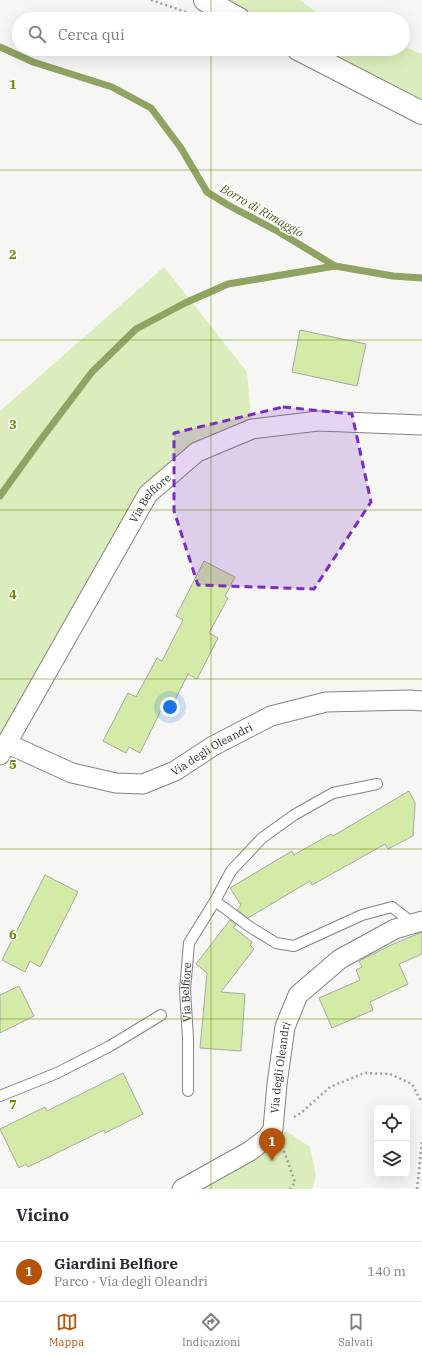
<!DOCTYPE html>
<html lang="it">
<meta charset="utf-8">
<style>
:root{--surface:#fff;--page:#f2f2f3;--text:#2b2b33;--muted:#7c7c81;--line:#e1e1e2;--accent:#b45309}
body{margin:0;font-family:"IBM Plex Serif",serif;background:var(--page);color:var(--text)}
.controls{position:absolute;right:12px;bottom:12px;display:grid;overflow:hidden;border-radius:6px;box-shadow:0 4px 16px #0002}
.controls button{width:36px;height:36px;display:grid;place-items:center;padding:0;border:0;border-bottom:1px solid var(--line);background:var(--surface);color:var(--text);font:20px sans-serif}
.you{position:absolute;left:170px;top:707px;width:14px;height:14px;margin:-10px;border:3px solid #fff;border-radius:50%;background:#1a73e8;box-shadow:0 0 0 6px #1a73e833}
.badge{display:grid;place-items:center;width:26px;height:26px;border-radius:50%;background:var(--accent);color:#fff;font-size:13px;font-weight:700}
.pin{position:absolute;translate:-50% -33px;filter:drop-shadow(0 1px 2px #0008)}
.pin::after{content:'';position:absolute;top:21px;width:14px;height:12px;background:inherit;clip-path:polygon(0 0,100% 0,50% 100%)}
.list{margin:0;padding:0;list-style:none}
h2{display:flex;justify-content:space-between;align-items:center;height:52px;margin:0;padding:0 16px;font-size:17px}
h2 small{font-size:13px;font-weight:400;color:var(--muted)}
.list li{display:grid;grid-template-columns:26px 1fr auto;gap:12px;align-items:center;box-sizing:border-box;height:60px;padding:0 16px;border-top:1px solid var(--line)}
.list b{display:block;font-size:15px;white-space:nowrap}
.list p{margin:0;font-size:13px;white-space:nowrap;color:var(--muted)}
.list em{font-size:13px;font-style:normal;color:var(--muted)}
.icon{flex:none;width:22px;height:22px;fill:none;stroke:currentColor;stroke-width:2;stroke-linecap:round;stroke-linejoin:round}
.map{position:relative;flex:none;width:422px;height:1189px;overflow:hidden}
.search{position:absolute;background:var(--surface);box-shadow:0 4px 16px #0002;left:12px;right:12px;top:12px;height:44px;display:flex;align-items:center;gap:10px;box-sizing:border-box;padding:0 14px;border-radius:22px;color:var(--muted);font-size:15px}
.sheet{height:112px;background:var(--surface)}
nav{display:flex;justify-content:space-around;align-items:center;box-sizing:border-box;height:56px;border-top:1px solid var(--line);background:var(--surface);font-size:11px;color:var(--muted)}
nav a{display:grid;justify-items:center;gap:2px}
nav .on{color:var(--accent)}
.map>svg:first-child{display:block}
</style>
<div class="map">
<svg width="422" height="1189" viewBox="0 0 422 1189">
<rect width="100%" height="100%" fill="#f6f7f4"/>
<g fill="#dcedbd">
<polygon points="205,0 300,0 325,19 239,19"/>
<polygon points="403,46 422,54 422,113 298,49 403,49"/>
<polygon points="164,267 247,372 252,429 148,494 0,755 0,411"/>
<polygon points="286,1131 310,1147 316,1175 312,1189 182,1189 267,1138"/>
</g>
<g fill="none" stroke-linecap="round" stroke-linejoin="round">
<g stroke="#8fa363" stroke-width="7">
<polyline points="0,47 33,62 112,87 151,108 181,148 207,192 228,205 279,232 335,266 393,276 422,278"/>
<polyline points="0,496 39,442 92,372 136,329 185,303 228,284 335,266"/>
</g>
</g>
<g fill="#d4eba8" stroke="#a7a8a5">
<polygon points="300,330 366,344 357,386 292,372"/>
<polygon points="204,561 235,577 225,596 228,598 209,633 218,638 197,679 188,674 168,714 161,710 140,753 129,747 126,753 103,741 128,693 136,697 157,658 162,661 183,620 176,616"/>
<polygon points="409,791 415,803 413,836 388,849 385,844 312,885 310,881 248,918 237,910 241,905 230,888 292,851 294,855 331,834 333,836"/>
<polygon points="45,875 78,892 40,967 30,961 25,972 2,960"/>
<polygon points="230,920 236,925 233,927 252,942 250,945 254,949 221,992 245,994 241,1051 200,1048 207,973 196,964"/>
<polygon points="422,932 422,954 399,964 408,984 370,1002 373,1010 332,1028 319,998 360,980 356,970 362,967 359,961 391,945"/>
<polygon points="19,986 34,1016 0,1033 0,995"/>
<polygon points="123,1073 143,1114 105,1133 104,1130 28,1167 26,1164 19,1168 0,1129 45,1107 47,1111"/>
</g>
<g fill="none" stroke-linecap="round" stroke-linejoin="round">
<g stroke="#838481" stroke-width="12">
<g id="service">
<polyline points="377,784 333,793 294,815 262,838 231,871 215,901 250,927 276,943 294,946 362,915 392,907 414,924"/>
<path id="s1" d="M188 1091V1038L185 990 189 943 215 901"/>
<polyline points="0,1096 57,1073 110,1046 161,1015"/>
</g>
</g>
<g stroke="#838481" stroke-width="21">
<g id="minor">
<path id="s2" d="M6 743 72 773 116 783 143 784 175 771 213 746 271 716 326 702 410 700 422 701"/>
<path id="s3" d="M0 755 148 494 197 452 252 429 318 421 422 425"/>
<path id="s4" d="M182 1189 250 1151 267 1138 273 1129 277 1084 285 1027 298 995 340 959 395 929 422 921"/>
</g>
</g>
<g stroke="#838481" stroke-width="24">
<g id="secondary">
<polyline points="205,0 239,19"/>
<polyline points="298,49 422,113"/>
</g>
</g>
<g stroke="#9f9f9d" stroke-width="2.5" stroke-dasharray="2 3" stroke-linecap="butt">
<polyline points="151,0 186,12"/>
<polyline points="294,1117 301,1113 330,1087 364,1073 390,1074 412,1084 422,1103"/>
<polyline points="284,1151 295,1182 290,1189"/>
<polyline points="417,1189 422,1142"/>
</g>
<use href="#service" stroke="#fff" stroke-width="10"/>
<use href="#minor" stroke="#fff" stroke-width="19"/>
<use href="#secondary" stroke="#fff" stroke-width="22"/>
</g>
<path fill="#7b2cbf" fill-opacity="0.2" stroke="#7b2cbf" stroke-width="3" stroke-dasharray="8 5" stroke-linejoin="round" d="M283 407 352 414 371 502 314 589 198 585 174 511V433Z"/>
<path fill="none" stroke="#6c8902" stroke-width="1" stroke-opacity="0.55" d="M211 0V19M211 49V1189M0 170H422M0 340H422M0 510H422M0 679H422M0 849H422M0 1019H422"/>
<g text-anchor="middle" stroke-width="3" stroke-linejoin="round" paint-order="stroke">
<g font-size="11" fill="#2a2a29" stroke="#fff">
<text dy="4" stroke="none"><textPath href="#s3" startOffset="298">Via Belfiore</textPath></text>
<text dy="4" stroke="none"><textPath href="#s2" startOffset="222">Via degli Oleandri</textPath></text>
<text dy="4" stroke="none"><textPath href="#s1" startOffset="99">Via Belfiore</textPath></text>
<text dy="4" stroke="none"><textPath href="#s4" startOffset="172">Via degli Oleandri</textPath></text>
</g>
<g font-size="12" font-style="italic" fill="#4a5d17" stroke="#fff">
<text transform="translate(262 211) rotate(30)" y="4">Borro di Rimaggio</text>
</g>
</g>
<g font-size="13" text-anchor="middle" font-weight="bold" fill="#6c8902" stroke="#fff" stroke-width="3" stroke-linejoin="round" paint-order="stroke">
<text x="13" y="89">1</text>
<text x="13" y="259">2</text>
<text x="13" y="429">3</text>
<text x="13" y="599">4</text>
<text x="13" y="769">5</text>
<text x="13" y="939">6</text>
<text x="13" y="1109">7</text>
</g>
</svg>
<div class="controls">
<button><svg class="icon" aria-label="locate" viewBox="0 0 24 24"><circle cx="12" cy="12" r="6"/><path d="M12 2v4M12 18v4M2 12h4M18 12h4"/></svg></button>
<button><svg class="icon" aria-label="layers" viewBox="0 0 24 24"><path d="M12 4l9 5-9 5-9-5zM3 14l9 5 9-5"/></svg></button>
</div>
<div class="you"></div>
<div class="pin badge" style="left:272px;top:1161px">1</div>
<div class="search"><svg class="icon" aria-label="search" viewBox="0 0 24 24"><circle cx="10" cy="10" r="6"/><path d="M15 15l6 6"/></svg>Cerca qui</div>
</div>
<section class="sheet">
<h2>Vicino<small></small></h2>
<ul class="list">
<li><span class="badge">1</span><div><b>Giardini Belfiore</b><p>Parco · Via degli Oleandri</p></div><em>140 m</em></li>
</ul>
</section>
<nav>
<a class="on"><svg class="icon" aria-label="map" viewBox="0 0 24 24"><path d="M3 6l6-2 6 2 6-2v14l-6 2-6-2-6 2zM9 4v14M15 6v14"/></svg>Mappa</a>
<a><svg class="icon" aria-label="directions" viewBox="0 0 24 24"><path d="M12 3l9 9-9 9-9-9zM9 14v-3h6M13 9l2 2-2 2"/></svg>Indicazioni</a>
<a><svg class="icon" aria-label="saved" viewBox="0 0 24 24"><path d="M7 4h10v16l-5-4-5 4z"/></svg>Salvati</a>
</nav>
